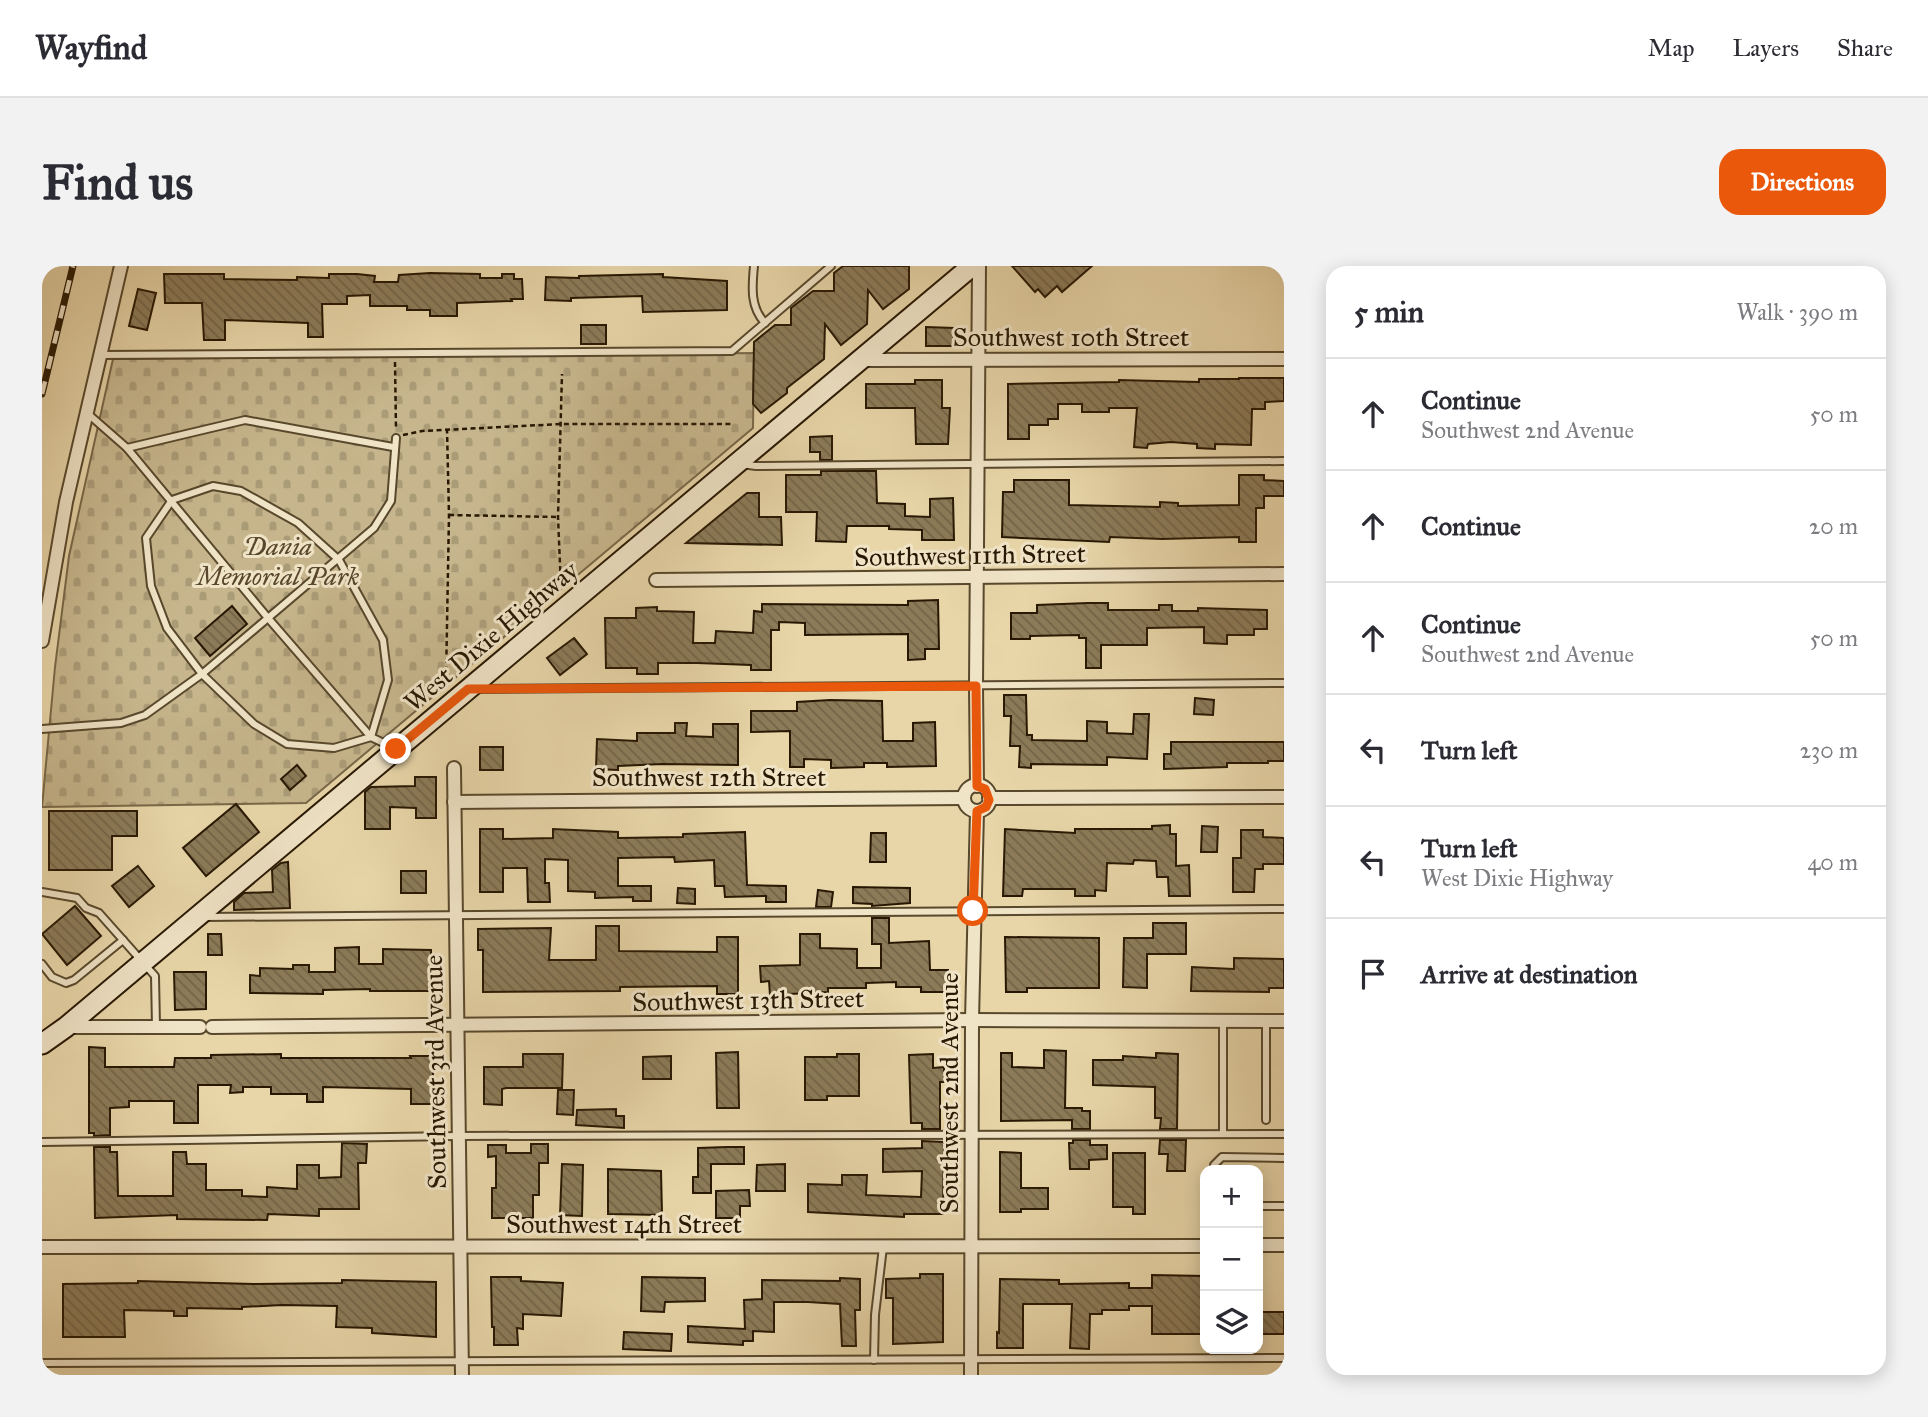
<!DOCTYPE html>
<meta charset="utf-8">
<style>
:root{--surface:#fff;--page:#f2f2f3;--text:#2b2b33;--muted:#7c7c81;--line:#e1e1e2;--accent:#ea580c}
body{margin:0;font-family:"IM FELL Great Primer",serif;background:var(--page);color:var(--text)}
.controls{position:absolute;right:21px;bottom:21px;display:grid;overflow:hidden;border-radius:14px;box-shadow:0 4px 18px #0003}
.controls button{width:63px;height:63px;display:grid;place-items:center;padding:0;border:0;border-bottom:2px solid var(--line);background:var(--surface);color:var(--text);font:35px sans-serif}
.stop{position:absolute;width:21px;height:21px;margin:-16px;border:5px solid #ea580c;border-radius:50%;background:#fff}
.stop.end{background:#ea580c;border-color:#fff;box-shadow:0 2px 7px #0008}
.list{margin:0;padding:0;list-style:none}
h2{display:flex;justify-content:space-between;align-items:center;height:91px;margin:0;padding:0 28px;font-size:30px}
h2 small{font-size:23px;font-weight:400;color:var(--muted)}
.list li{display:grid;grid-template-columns:46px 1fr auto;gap:21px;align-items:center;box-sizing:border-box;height:112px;padding:0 28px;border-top:2px solid var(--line)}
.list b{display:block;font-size:26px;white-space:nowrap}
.list p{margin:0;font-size:23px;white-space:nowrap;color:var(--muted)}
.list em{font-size:23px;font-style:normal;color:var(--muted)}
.icon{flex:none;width:38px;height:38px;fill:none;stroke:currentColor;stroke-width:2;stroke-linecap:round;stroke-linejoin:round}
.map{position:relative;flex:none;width:1242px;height:1109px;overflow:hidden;border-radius:21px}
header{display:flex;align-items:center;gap:42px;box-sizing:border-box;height:98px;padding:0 35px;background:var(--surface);border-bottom:2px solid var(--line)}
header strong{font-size:33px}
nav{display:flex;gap:38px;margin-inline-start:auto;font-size:24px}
.intro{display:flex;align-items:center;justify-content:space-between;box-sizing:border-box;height:168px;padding:0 42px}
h1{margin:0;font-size:49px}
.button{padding:18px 32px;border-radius:21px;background:var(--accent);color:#fff;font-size:24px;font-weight:700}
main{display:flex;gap:42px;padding:0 42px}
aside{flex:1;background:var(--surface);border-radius:21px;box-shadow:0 4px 18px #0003}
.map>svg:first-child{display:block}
</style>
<header>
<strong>Wayfind</strong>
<nav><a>Map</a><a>Layers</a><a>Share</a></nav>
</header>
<div class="intro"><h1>Find us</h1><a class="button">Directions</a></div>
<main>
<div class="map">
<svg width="1242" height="1109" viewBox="0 0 1242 1109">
<defs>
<pattern id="cemetery-stones" width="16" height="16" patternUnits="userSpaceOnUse" patternTransform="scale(1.75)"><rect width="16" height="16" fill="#c7b68d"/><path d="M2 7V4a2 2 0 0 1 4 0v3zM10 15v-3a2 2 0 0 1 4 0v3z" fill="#ab9c78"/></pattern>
<pattern id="building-back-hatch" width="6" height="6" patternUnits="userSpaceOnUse" patternTransform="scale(1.75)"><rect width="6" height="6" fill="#8c7b59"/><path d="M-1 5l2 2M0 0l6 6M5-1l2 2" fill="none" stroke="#726447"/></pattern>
</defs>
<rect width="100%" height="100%" fill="#e8d6a9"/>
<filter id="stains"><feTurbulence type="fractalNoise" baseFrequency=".00286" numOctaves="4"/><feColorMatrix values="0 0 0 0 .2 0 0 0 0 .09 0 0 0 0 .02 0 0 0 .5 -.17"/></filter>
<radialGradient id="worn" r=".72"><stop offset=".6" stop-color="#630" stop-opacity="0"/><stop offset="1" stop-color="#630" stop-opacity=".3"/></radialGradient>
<polygon fill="url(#cemetery-stones)" stroke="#786748" stroke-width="2" points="712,87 711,162 264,537 0,541 13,401 27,290 71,93"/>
<g fill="url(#building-back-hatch)" stroke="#281803" stroke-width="2">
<polygon points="801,0 867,0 867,23 841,43 826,24 825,58 799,79 783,58 782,93 745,122 745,127 719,147 711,138 712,76 733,59 749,59 749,42 771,25 792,25 792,7"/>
<polygon points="970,0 1050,0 1020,26 1015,20 1003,31 996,23 993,26"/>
<polygon points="388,7 438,8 438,12 460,12 460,8 472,8 472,13 480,13 481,33 469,33 470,35 415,37 415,50 388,50 388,44 365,44 365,40 328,40 328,29 305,30 305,38 280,38 281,71 266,71 266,57 183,54 183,74 162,74 160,37 123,37 122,8 182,8 182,13 255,14 255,11 287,12 287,8 315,8 333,10 332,16 356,16 357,9"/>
<polygon points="621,8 621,11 685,15 685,44 601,46 600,30 529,32 529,35 503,34 504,11 537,12 537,10"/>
<polygon points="96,23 114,27 105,64 87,60"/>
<rect x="539" y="59" width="25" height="19"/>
<polygon points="884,61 912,62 911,80 884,80"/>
<polygon points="1197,112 1242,112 1242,135 1223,136 1223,143 1210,143 1209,179 1173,178 1173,183 1155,182 1155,178 1129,176 1106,178 1105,182 1092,181 1095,142 1067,142 1067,146 1040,146 1040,138 1016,138 1016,153 1006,153 1006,159 987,159 987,173 966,173 966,118 1077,116 1077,114 1157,116 1157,113 1197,113"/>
<polygon points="873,114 900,114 900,142 908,142 906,178 874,178 873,142 824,142 824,118 873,118"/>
<polygon points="790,170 790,194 778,194 778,186 768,186 768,171"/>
<polygon points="779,205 834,205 835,237 863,238 863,250 888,251 888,233 911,232 912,274 880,274 880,264 847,263 847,260 805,260 804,276 774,275 775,246 744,246 744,209 779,209"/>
<polygon points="1197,209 1222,209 1222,214 1242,215 1242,230 1222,230 1222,242 1214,242 1214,276 1197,276 1197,271 1120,273 1068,271 1067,276 960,271 961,226 972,226 972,214 1027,214 1027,239 1118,241 1118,236 1136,237 1136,240 1197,239"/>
<polygon points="705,227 717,227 717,251 739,251 740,279 644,277"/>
<polygon points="896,334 897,383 883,383 883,393 866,394 866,368 763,369 763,357 737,356 737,364 729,364 729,404 709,404 709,399 655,397 616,397 616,408 595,408 595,402 564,402 563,352 594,352 594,342 615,341 615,345 652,346 651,377 673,377 674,365 711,367 712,345 720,346 720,338 866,339 866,335"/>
<polygon points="1046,337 1066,337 1066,344 1117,344 1117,339 1130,339 1130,345 1156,345 1156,342 1225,344 1225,363 1212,363 1212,369 1185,369 1185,378 1162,377 1162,361 1105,362 1105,379 1059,379 1059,402 1044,402 1044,372 1037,372 1037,369 988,370 988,373 969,373 969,347 995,347 995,339"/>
<polygon points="190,340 205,358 168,390 153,372"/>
<polygon points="532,372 545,388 518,409 505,392"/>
<polygon points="962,429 984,429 985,469 990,469 990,474 1045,475 1045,455 1065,456 1065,467 1091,468 1092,448 1107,448 1105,493 1065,491 1065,499 989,498 989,502 977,501 978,480 968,480 969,450 962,450"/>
<polygon points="1153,432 1172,434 1171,449 1152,448"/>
<polygon points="788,434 840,435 841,475 871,475 871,457 893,456 894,500 845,501 845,497 822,497 822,501 789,502 789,494 762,493 762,501 748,501 748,465 709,466 709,445 755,445 755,436"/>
<polygon points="633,457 645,457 644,470 671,471 671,458 696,458 696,499 620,498 576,500 576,504 554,503 555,473 595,475 595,467 633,467"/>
<polygon points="1129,476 1242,476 1242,495 1226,495 1226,497 1185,497 1185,501 1122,503 1122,488 1129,488"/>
<rect x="438" y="481" width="23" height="23"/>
<polygon points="255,499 264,510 248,524 239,513"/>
<polygon points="373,511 394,511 394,552 374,552 374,542 348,541 348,563 323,563 323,526 329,521 373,520"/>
<polygon points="194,538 217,566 164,610 141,582"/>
<polygon points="7,545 95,545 95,570 70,570 70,604 7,604"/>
<polygon points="1128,559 1128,568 1134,568 1134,600 1147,599 1148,630 1127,630 1126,611 1115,611 1114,595 1092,594 1091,598 1065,597 1064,625 1053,624 1053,630 1033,630 1033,623 981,623 980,630 961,630 963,563 1033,567 1033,563 1110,563 1110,560"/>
<polygon points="1160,560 1176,561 1175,586 1159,586"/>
<polygon points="438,563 461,563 461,573 511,572 511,563 576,566 576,572 641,571 641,568 703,566 705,619 744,620 744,636 724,636 724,630 683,631 682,620 673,620 672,594 633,596 632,591 576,592 576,620 609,620 609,635 591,635 591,631 553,632 553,626 526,625 526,594 503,593 503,617 507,617 508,636 486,636 485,602 461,602 461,626 438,626"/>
<polygon points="1199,564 1221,564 1221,571 1242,572 1242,598 1221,598 1221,603 1213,603 1212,626 1191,626 1191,592 1199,592"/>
<polygon points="829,567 844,567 844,596 828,596"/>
<polygon points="246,596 248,642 192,644 192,636 202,627 231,626 230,604 239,597"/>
<polygon points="96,600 112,620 87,641 70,620"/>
<rect x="359" y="605" width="25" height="22"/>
<polygon points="811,621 868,622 868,637 830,640 830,638 811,637"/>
<polygon points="636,622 653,623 653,638 635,637"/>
<polygon points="776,624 791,626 789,641 774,641"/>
<polygon points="33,640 59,670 25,699 0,668"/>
<polygon points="830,652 847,652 847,677 887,675 888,704 906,704 906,726 879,726 879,721 854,721 854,716 824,717 824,722 786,722 786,726 728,729 727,715 719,716 718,700 758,699 758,668 778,668 778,682 815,683 815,702 839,702 839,678 830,678"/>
<polygon points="1111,657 1144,657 1144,688 1105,688 1105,722 1081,721 1082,672 1111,672"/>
<polygon points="554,660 577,660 577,685 675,686 675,671 696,671 696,728 675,728 675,720 578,721 578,725 441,726 441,684 436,684 436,663 509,662 507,694 554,694"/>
<polygon points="166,668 179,668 180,689 166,689"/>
<polygon points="963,671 1057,672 1057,722 985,722 985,726 964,726"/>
<polygon points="317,681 317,698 341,698 341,683 389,684 389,725 328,725 328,723 281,724 281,728 208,727 208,709 218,710 218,702 251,703 251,699 267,699 267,706 293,706 293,682"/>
<polygon points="1192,692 1242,693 1242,722 1227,722 1227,726 1149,725 1150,701 1192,703"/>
<polygon points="132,706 164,706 164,743 133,744"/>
<polygon points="47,781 63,782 63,801 132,801 133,792 169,792 169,789 239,788 239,792 369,792 368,790 391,790 391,838 369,838 369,823 281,821 281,836 265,836 265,828 229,828 229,821 201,821 201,826 188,827 189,819 156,819 156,857 132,857 132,835 87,835 87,841 68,842 68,869 52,870 52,867 47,867"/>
<polygon points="1002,784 1024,785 1023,842 1040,842 1040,845 1048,845 1048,863 1030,863 1030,854 959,855 959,787 970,787 970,801 1002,802"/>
<polygon points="696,786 697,842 675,842 674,787"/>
<polygon points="1114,787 1136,788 1135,863 1118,863 1119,852 1113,852 1113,821 1051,819 1051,794 1081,794 1081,790 1114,792"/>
<polygon points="481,788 521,788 520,822 464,822 460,823 460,839 442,838 442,801 481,801"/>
<polygon points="795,788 817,788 817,830 785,830 785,834 763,834 763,791 795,791"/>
<polygon points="891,788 891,802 902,801 902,816 898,816 898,863 880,863 880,857 869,857 867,789"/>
<polygon points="629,790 629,813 601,813 601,791"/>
<polygon points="516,824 532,824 531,849 515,848"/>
<polygon points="574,843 574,850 582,850 582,862 534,859 535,844"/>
<polygon points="1031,874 1048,874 1048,879 1065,879 1065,893 1047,894 1047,903 1028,903 1027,877 1031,877"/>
<polygon points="1118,874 1144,874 1143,905 1125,905 1126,888 1117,888"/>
<polygon points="880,875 902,876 901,948 862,948 862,951 766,946 766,918 800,919 800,909 825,909 824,929 879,931 880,905 841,906 841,883 880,882"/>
<polygon points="300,877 325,878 324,897 316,897 317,943 277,943 277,950 226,948 225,954 135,953 135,949 53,952 52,881 68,881 68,886 75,886 76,930 131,930 131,886 144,886 145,898 164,898 164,924 200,924 200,930 225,931 225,921 255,923 255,899 277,899 277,912 299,911"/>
<polygon points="489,878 506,878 506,897 497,897 497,929 491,929 491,952 450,952 450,922 454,922 454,890 446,891 446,879 464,879 464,887 489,887"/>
<polygon points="685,881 702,881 702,898 669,898 669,927 651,927 651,911 656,911 656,882"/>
<polygon points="958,886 979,887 979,922 1006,922 1006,943 979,943 979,946 958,946"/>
<polygon points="1071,887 1103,887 1103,948 1091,948 1091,941 1071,941"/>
<polygon points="520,898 541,899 540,950 518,949"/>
<polygon points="743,898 743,925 714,925 715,899"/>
<polygon points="566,903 619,905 620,949 566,948"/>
<polygon points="707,924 708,940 698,940 698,952 674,952 674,925"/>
<polygon points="878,1008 901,1008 901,1076 851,1078 851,1032 844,1032 844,1013 878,1012"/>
<polygon points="1110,1009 1163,1010 1163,1068 1110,1068 1110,1040 1087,1040 1087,1044 1060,1044 1060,1048 1048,1048 1047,1083 1028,1082 1030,1038 981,1038 981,1082 955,1082 955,1066 957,1067 958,1013 1017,1014 1017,1018 1087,1017 1087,1022 1110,1022"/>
<polygon points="449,1011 479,1011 479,1015 521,1017 519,1050 481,1048 481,1063 475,1062 476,1079 452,1079 452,1061 450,1061"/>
<polygon points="600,1011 663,1012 663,1035 623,1036 622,1046 599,1045"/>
<polygon points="798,1012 818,1013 818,1044 813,1044 814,1080 800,1080 798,1038 766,1036 732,1036 732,1066 711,1065 711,1075 701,1075 701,1079 646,1076 646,1060 703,1063 702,1034 720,1033 720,1014 798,1015"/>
<polygon points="300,1014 394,1016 394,1071 330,1067 330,1062 294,1061 295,1040 240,1039 200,1041 200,1043 145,1042 145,1050 132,1050 132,1045 82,1044 83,1071 21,1071 21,1018 96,1017 96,1015 212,1018 300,1017"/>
<rect x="1216" y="1046" width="26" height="22"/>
<polygon points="582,1066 630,1068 629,1085 581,1083"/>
</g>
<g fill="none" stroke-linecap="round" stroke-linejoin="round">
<g stroke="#58482c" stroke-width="10">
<g id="lane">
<path d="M712 0C710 21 708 41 723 57"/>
<polyline points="59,89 690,85 789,0"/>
<polyline points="45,147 85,182 226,352 329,471 350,481"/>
<polyline points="85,182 203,154 351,181"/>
<polyline points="699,198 714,200 1242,195"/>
<polygon points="171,220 199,225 256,257 297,294 341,374 346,414 329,471 292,482 245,478 212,458 160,408 125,362 109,320 104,272 130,234"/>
<polyline points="435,423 1242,417"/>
<polyline points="0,463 79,457 103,449 160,408 332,262 349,235 354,172"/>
<polyline points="0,626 35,632 44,642 57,647 113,710 114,760"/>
<polyline points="162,651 1242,643"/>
<polyline points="0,698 10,711 24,717 32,714 81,674"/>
<polyline points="1224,854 1224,755"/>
<polyline points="1181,868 1181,755"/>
<polyline points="0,876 416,870 1242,868"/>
<polyline points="1172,904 1172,899 1180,891 1242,892"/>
<polyline points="1216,940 1242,940"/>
<polyline points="832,1094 833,1049 841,981"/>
<polyline points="0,1097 1242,1092"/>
</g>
</g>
<g stroke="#58482c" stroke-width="16">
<g id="street">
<polyline points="819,94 1242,93"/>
<polyline points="614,314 1242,308"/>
<polyline points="0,375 24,236 79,0"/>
<polyline points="412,502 420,1109"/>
<circle cx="935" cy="532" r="13"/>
<polyline points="935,520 934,420 937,0"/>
<polyline points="947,532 1242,531"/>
<polyline points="412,536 922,532"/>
<polyline points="24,761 158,761"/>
<polyline points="170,761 930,754 1242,755"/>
<polyline points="1216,979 1242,979"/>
<polyline points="0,981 1163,980"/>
<polyline points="929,1109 930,754 935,545"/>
</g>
</g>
<g stroke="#281803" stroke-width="23">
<polyline id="secondary" points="0,778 24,761 930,0"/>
</g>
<g stroke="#281803" stroke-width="2.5" stroke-dasharray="5 3.5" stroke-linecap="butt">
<polyline points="353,96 354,163"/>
<polyline points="361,169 380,165 519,158 690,158"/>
<polyline points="407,249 516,251"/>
<polyline points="519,322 516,251 520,108"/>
<polyline points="404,414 407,249 405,163"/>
</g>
<use href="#lane" stroke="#f0e4c7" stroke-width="6"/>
<use href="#street" stroke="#f0e4c7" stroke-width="12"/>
<use href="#secondary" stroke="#f0e4c7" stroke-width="19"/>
<g stroke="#281803" stroke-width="7">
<polyline id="rail" points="0,128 31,0"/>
</g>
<use href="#rail" stroke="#f0e4c7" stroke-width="4.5" stroke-dasharray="13" stroke-linecap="butt"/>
</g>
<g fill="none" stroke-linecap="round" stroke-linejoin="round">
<polyline stroke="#ea580c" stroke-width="9" points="354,483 426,423 934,420 935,520 943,523 947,534 944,541 935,545 931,645"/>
</g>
<g text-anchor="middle" stroke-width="6" stroke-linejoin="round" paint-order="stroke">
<g font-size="26" fill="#281803" stroke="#f0e4c7">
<text x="1029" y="80">Southwest 10th Street</text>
<text transform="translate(928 289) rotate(-1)" y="9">Southwest 11th Street</text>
<text transform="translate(449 370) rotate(-40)" y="9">West Dixie Highway</text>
<text x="667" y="520">Southwest 12th Street</text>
<text transform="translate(706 734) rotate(-1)" y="9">Southwest 13th Street</text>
<text transform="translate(393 806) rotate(-91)" y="9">Southwest 3rd Avenue</text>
<text transform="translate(907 827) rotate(-90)" y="9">Southwest 2nd Avenue</text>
<text x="582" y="967">Southwest 14th Street</text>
</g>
<g font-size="26" font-style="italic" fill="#58472c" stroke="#f0e4c7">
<text x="236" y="289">Dania<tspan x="236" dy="30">Memorial Park</tspan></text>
</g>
</g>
<rect width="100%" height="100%" filter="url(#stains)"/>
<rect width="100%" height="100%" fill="url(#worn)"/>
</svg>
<div class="controls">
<button>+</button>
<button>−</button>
<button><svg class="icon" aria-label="layers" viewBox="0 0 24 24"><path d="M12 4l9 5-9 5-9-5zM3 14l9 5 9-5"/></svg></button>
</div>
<div class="stop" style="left:931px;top:645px"></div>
<div class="stop end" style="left:354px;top:483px"></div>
</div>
<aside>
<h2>5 min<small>Walk · 390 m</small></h2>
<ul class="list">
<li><svg class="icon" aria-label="ahead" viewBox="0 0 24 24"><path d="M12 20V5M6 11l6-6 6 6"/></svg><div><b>Continue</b><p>Southwest 2nd Avenue</p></div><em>50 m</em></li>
<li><svg class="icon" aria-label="ahead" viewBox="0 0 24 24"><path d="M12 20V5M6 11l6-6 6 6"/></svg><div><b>Continue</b></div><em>20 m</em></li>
<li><svg class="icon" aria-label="ahead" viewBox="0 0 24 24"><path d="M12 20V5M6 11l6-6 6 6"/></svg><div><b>Continue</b><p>Southwest 2nd Avenue</p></div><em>50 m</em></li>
<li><svg class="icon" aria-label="left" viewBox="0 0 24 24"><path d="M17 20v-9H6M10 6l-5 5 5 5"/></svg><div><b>Turn left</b></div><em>230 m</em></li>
<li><svg class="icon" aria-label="left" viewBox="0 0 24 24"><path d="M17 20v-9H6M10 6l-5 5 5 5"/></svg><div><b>Turn left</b><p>West Dixie Highway</p></div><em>40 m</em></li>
<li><svg class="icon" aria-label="arrive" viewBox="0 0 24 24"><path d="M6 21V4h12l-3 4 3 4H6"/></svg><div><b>Arrive at destination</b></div></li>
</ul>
</aside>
</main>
